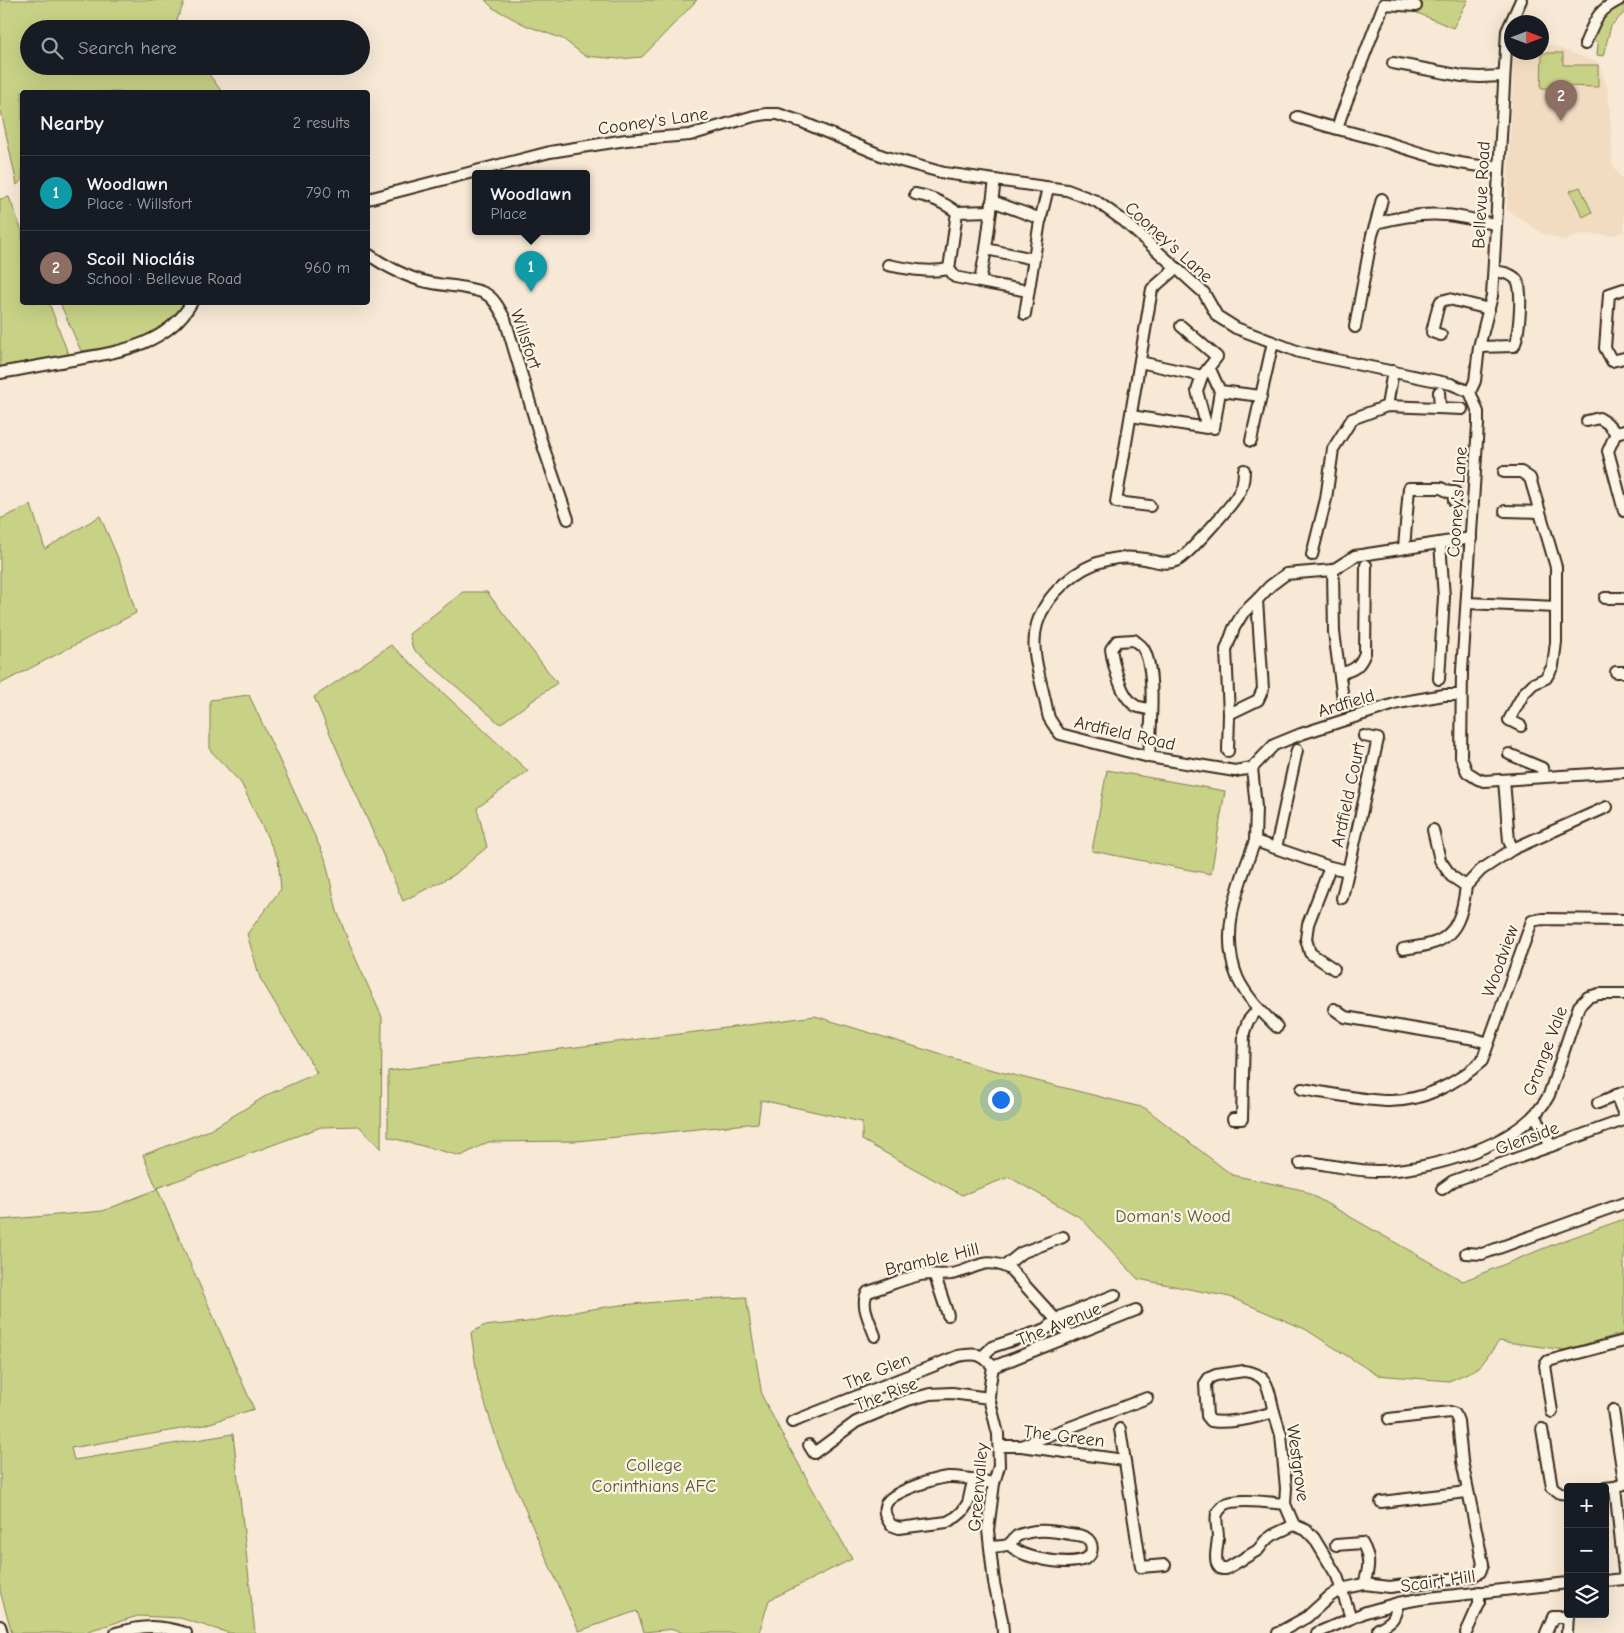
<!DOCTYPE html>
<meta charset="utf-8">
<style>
:root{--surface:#171b24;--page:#242831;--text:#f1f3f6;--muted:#9ea1a6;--line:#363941;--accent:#d1495b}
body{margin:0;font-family:"Comic Neue",sans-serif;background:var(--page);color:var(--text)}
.controls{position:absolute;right:15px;bottom:15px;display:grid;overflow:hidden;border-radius:5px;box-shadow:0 5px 20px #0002}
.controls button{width:45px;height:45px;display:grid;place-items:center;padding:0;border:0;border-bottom:1px solid var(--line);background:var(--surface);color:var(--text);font:25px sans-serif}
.compass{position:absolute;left:1504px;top:15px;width:45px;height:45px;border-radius:50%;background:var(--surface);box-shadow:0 5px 20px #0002;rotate:90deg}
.you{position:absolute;left:1000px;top:1099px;width:18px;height:18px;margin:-12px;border:4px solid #fff;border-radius:50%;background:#1a73e8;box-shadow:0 0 0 8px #1a73e833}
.badge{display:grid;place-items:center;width:32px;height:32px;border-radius:50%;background:var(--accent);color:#fff;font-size:16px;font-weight:700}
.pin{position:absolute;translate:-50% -41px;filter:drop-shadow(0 1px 2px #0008)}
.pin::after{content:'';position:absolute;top:26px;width:18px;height:15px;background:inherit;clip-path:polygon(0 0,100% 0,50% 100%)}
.popup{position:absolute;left:472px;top:170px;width:118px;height:65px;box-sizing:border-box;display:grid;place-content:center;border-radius:5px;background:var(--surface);filter:drop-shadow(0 1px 4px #0005);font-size:16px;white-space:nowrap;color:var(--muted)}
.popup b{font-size:19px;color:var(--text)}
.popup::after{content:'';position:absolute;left:50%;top:100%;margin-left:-10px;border:10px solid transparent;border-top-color:var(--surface)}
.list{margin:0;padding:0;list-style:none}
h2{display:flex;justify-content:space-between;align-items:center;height:65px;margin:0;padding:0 20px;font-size:21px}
h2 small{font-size:16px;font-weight:400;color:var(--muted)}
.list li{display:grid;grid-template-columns:32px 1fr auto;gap:15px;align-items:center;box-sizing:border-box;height:75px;padding:0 20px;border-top:1px solid var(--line)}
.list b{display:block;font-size:19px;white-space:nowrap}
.list p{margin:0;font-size:16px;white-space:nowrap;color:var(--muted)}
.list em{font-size:16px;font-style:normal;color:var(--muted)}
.icon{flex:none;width:28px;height:28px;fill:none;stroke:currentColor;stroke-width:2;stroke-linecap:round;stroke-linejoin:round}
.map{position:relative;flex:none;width:1624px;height:1633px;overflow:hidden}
.search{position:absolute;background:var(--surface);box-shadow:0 5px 20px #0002;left:20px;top:20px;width:350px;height:55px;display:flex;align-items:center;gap:12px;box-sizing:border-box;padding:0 18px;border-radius:28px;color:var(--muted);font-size:19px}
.panel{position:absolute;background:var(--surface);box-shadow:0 5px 20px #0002;left:20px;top:90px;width:350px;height:215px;border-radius:5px}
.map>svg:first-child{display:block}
</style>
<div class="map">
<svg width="1624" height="1633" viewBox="0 0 1624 1633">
<rect width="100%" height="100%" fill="#f7e9d5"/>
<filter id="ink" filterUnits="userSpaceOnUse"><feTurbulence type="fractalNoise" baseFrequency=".02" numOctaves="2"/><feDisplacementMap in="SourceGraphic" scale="10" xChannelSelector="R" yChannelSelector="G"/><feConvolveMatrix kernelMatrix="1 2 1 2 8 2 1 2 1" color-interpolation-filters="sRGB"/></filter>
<g filter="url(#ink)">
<polygon fill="#f1dbc1" points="1542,42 1599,63 1608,90 1612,144 1612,164 1617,172 1624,181 1624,232 1613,235 1579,234 1565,241 1542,233 1507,210 1514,53 1542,52"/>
<g fill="#c7d286" stroke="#817e52">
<polygon points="0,0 185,0 175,25 177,29 29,29 29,66 203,66 222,92 22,92 22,180 17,185 0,106"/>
<polygon points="485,0 697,0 642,57 619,59 585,56 563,39 525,25 493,8"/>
<polygon points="1387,0 1468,0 1453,28"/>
<polygon points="1624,2 1624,13 1611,26 1603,56 1597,55 1598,43 1593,39 1604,15"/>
<polygon points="1542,53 1563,53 1563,65 1598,65 1598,87 1563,86 1562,89 1541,88"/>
<polygon points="1580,187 1592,212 1583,217 1570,191"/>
<polygon points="9,197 22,231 22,302 49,303 69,356 0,368 0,199"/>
<polygon points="60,303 183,303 176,318 150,335 124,346 81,351"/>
<polygon points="31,505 45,549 100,516 123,570 136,613 0,684 0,519"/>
<polygon points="463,592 487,592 557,683 500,724 413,649 409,634"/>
<polygon points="391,645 528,771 477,808 487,847 454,875 403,901 314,697"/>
<polygon points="249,695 325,858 337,911 350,946 382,1017 381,1149 359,1126 321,1127 157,1188 254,1409 204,1425 71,1448 74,1460 233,1434 255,1633 229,1633 180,1618 138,1616 81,1633 12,1633 0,1591 0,1220 103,1211 157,1189 143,1155 210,1130 269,1094 317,1073 260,978 247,934 281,889 278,859 241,783 210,750 210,700"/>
<polygon points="1107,770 1225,791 1211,874 1092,851"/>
<path d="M815 1016 985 1068 1145 1108 1232 1175 1303 1190 1463 1281 1557 1243 1624 1219V1333L1565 1350 1499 1341 1479 1368 1449 1381 1377 1375 1305 1329 1230 1297 1138 1279 1081 1218 1009 1177 962 1195 862 1140V1122L761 1100 758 1123 577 1141 488 1142 461 1156 388 1137V1071C530 1052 673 1036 815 1016Z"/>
<polygon points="746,1297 762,1396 784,1438 852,1559 769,1600 759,1633 683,1633 674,1629 644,1632 637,1611 579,1631 539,1542 499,1447 478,1381 471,1333 483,1326 527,1322 585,1310 621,1305 682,1300"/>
</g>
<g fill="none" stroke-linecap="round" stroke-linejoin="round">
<g stroke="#3b2a1e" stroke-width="14">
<g id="minor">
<path d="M1585 44C1595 21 1595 12 1619 0"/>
<polyline points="1393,63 1462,76 1480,77 1503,76"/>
<path d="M1297 117C1324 126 1351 132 1379 140 1418 152 1457 167 1499 167"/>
<polyline points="1337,129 1341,116 1384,4 1416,6"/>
<path d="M915 194C930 196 944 203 957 212"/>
<polyline points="368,199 550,152 626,140 690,135 754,116 767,114 778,114 802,122 883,156 944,173 1067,190 1096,201 1124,221 1204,293 1217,316 1236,328 1299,352 1451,384 1470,392 1478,412 1478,425 1462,671 1461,757 1467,772 1478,779 1484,781 1624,772"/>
<polyline points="992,201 1041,219"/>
<polyline points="1376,223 1382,199"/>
<polyline points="986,249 995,180"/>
<path d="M368 254C383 265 408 278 427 282 443 286 469 286 484 293 494 297 500 310 505 319L541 440 568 519"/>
<path d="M888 265C909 269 928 273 949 269"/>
<polyline points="980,282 955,277 949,269 957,212 991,211"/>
<polyline points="1624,289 1609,294 1605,348 1612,361 1624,358"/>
<polyline points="1028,291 980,282 986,249 1034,259"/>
<polyline points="1025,314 1040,221 1048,188"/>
<path d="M1355 327 1372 235 1376 223C1399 217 1421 213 1445 215 1462 216 1478 221 1495 224"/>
<polyline points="1441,335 1432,332 1438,307 1441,301 1449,299 1489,309"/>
<path d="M1479 347 1514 346C1519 335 1524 287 1516 279 1510 273 1501 272 1494 271"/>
<polyline points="1140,362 1202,376"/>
<polyline points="1209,367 1220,391 1261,396"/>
<path d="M0 373C24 369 48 364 72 360 117 352 167 346 192 302"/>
<polyline points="1439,392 1440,408"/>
<polyline points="1470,392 1475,381 1479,347 1492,296 1507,31 1521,0"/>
<polyline points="1387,406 1393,371"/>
<polyline points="1131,416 1207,428 1197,391 1202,376 1217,357 1181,326"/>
<polyline points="1587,421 1599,418 1607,423 1616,433"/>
<polyline points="1214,428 1220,391"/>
<polyline points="1624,431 1616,433 1608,451 1624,511"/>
<polyline points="1251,441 1273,342"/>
<path d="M1244 470C1244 480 1243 488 1237 496 1231 506 1187 556 1178 560 1166 566 1157 561 1145 559 1133 557 1119 557 1107 560 1077 567 1046 594 1037 624 1030 648 1039 673 1044 696 1046 703 1047 711 1049 718 1052 723 1056 729 1060 734L1149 757 1235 771 1252 768"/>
<polyline points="1504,472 1521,472 1530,478 1556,567 1556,642 1553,666 1546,678 1533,684 1524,693 1509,720 1521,726"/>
<polyline points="1150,506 1116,502 1152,289 1176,268"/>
<polyline points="1505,511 1540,512"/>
<polyline points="1404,548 1409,488 1441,488 1449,492 1455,492 1454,501"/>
<polyline points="1312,555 1326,499 1333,449 1352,419 1387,406 1462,409"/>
<polyline points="1333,570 1334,632 1344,707"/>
<polyline points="1605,598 1624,598"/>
<polyline points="1467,603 1556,607"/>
<polyline points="1616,672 1624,672"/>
<path d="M1340 673C1354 671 1360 666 1365 653L1366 565"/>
<polyline points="1439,679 1444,597 1440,543"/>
<polyline points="1229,714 1226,650 1234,628 1243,613 1257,600"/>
<polyline points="1228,751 1229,714 1258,700 1263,689 1257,600 1270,586 1286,574 1333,570 1355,556 1471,538"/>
<polyline points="1509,754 1542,768 1543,777"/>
<path d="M1149 757C1150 730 1157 671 1143 648 1141 645 1137 643 1134 640L1117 641 1111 649C1113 664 1121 698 1136 706 1140 708 1147 708 1151 710"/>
<polyline points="1252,768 1274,745 1301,734 1398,703 1444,695 1461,695"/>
<polyline points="1252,768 1256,807 1255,841 1330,867 1348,871"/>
<polyline points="1504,780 1509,841 1513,849 1607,807"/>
<polyline points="1433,830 1440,860 1451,876 1466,886 1481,870 1513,849"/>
<path d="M1255 841C1239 884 1218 933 1238 979 1247 998 1263 1013 1277 1027"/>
<polyline points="1276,848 1297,750"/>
<polyline points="1330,867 1308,924 1306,939 1310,953 1334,969"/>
<polyline points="1342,898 1378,739 1364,736"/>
<path d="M1403 949C1412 947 1421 947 1430 944 1458 937 1463 911 1466 886"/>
<polyline points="1334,1009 1345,1017 1475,1039 1488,1043"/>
<path d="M1302 1089C1328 1093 1359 1100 1386 1101 1422 1102 1456 1084 1482 1061L1532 921 1542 919 1624 920"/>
<polyline points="1616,1095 1624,1115"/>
<polyline points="1598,1103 1624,1092"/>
<polyline points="1535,1115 1551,1146"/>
<polyline points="1233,1119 1242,1119 1244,1032 1248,1021 1258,1009"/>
<path d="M1300 1163 1309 1162C1330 1165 1355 1171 1377 1171 1430 1171 1523 1145 1549 1095L1579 1006 1588 997 1599 994H1624"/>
<polyline points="1442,1189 1453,1181 1624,1120"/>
<polyline points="1466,1253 1482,1254 1624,1203"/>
<polyline points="1005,1266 1021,1253 1063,1237"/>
<polyline points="935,1276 948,1315"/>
<path d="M875 1336C871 1324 859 1303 868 1292 885 1287 902 1279 920 1275 930 1273 941 1276 951 1274 976 1270 983 1255 1010 1269L1071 1336"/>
<polyline points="982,1357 992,1347 1046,1329 1062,1316 1115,1295"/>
<polyline points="993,1367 1136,1310"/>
<path d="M1244 1371C1270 1374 1268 1390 1274 1412 1254 1418 1231 1424 1211 1421L1207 1416 1205 1384 1209 1378 1216 1375Z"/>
<polyline points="1613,1410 1624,1481"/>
<polyline points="1274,1412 1281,1435 1286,1488 1285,1504 1294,1525 1306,1530 1314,1538 1337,1576 1351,1618"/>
<polyline points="1552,1412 1545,1365 1548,1361 1624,1341"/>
<path d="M792 1422 958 1356C976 1353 982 1353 993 1367L990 1384 989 1398 998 1434 999 1466 994 1483 988 1530 994 1583 1002 1620 1003 1633"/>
<polyline points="1120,1429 1141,1567 1165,1565"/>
<polyline points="1542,1429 1552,1487 1560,1493 1568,1494"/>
<polyline points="809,1445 814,1453 856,1422 908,1400 930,1394 952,1393 989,1398"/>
<polyline points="999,1446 1021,1446 1124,1460"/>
<polyline points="1021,1446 1147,1398"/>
<path d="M973 1481 968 1503 962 1512 956 1517 947 1522 899 1528 891 1525C887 1519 882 1511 886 1504 891 1492 935 1478 948 1477 963 1476 979 1481 994 1483"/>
<polyline points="1624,1484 1615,1487 1624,1571"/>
<polyline points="1605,1488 1615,1487"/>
<polyline points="1381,1502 1467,1492"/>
<path d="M1285 1504C1272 1503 1235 1497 1224 1505 1222 1507 1218 1511 1217 1514 1215 1520 1218 1530 1218 1537 1218 1544 1213 1561 1219 1567 1221 1570 1223 1569 1226 1569L1258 1550 1265 1541 1273 1535 1294 1525"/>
<path d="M1336 1545 1362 1543C1371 1558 1369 1569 1364 1584"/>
<path d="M990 1547C995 1546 1005 1547 1009 1544 1012 1542 1014 1538 1017 1536 1035 1528 1052 1531 1070 1534 1075 1535 1081 1535 1085 1537 1094 1542 1094 1555 1085 1559 1068 1566 1021 1559 1009 1544"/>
<polyline points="1605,1581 1624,1579"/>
<polyline points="0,1626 2,1633"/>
<path d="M1378 1629C1393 1621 1395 1619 1398 1603"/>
<path d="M116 1633C145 1625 158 1625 186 1633"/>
<polyline points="1278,1633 1307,1617 1329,1597 1341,1589 1364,1584 1390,1587 1473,1576 1480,1572 1483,1564 1462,1461 1458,1421 1455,1414 1450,1412 1389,1419"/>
<polyline points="1317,1633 1366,1612 1398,1603 1420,1599 1568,1583 1568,1585"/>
<polyline points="1466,1633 1479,1604 1479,1592"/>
<polyline points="1546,1633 1553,1617 1568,1617"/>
<polyline points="1567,1633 1568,1614"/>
</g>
</g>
<use href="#minor" stroke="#fcf5e5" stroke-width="10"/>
</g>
</g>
<g text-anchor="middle" stroke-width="4.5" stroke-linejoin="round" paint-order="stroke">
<g font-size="18" fill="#3b2a1e" stroke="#fcf5e5">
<text transform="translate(653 121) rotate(-8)" y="6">Cooney's Lane</text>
<text transform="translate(1481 195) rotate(-87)" y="6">Bellevue Road</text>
<text transform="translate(1169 242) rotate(42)" y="6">Cooney's Lane</text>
<text transform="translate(526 339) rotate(71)" y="6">Willsfort</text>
<text transform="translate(1457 502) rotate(-86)" y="6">Cooney's Lane</text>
<text transform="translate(1346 703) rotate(-17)" y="6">Ardfield</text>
<text transform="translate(1125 733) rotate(13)" y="6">Ardfield Road</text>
<text transform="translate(1348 795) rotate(-78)" y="6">Ardfield Court</text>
<text transform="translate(1500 961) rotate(-70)" y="6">Woodview</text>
<text transform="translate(1545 1051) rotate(-69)" y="6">Grange Vale</text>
<text transform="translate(1527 1138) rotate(-20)" y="6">Glenside</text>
<text transform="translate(932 1259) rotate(-13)" y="6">Bramble Hill</text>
<text transform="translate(1059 1324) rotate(-22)" y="6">The Avenue</text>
<text transform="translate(877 1371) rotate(-22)" y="6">The Glen</text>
<text transform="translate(886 1394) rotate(-21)" y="6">The Rise</text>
<text transform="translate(1064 1436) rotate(7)" y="6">The Green</text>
<text transform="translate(1298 1463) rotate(82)" y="6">Westgrove</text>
<text transform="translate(978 1487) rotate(-85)" y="6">Greenvalley</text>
<text transform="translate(1438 1581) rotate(-8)" y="6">Scairt Hill</text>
</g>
<g font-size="18" fill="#5e5438" stroke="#fcf5e5">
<text x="1173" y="1222">Doman's Wood</text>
<text x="654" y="1471">College<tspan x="654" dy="21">Corinthians AFC</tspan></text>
</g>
</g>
</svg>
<div class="controls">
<button>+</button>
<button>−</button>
<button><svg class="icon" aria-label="layers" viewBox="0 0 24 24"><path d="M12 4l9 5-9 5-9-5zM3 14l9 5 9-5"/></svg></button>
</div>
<svg class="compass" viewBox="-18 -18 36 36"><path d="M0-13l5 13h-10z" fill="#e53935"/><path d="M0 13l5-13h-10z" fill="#9ea1a6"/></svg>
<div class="you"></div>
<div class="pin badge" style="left:531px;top:292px;background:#0f9aa8">1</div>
<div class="popup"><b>Woodlawn</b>Place</div>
<div class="pin badge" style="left:1561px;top:121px;background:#8d6e63">2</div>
<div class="search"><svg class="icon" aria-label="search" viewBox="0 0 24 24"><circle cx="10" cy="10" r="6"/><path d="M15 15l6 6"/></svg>Search here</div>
<section class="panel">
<h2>Nearby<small>2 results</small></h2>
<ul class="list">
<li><span class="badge" style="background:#0f9aa8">1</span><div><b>Woodlawn</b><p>Place · Willsfort</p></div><em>790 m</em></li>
<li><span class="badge" style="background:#8d6e63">2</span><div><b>Scoil Niocláis</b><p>School · Bellevue Road</p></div><em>960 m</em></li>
</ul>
</section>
</div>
